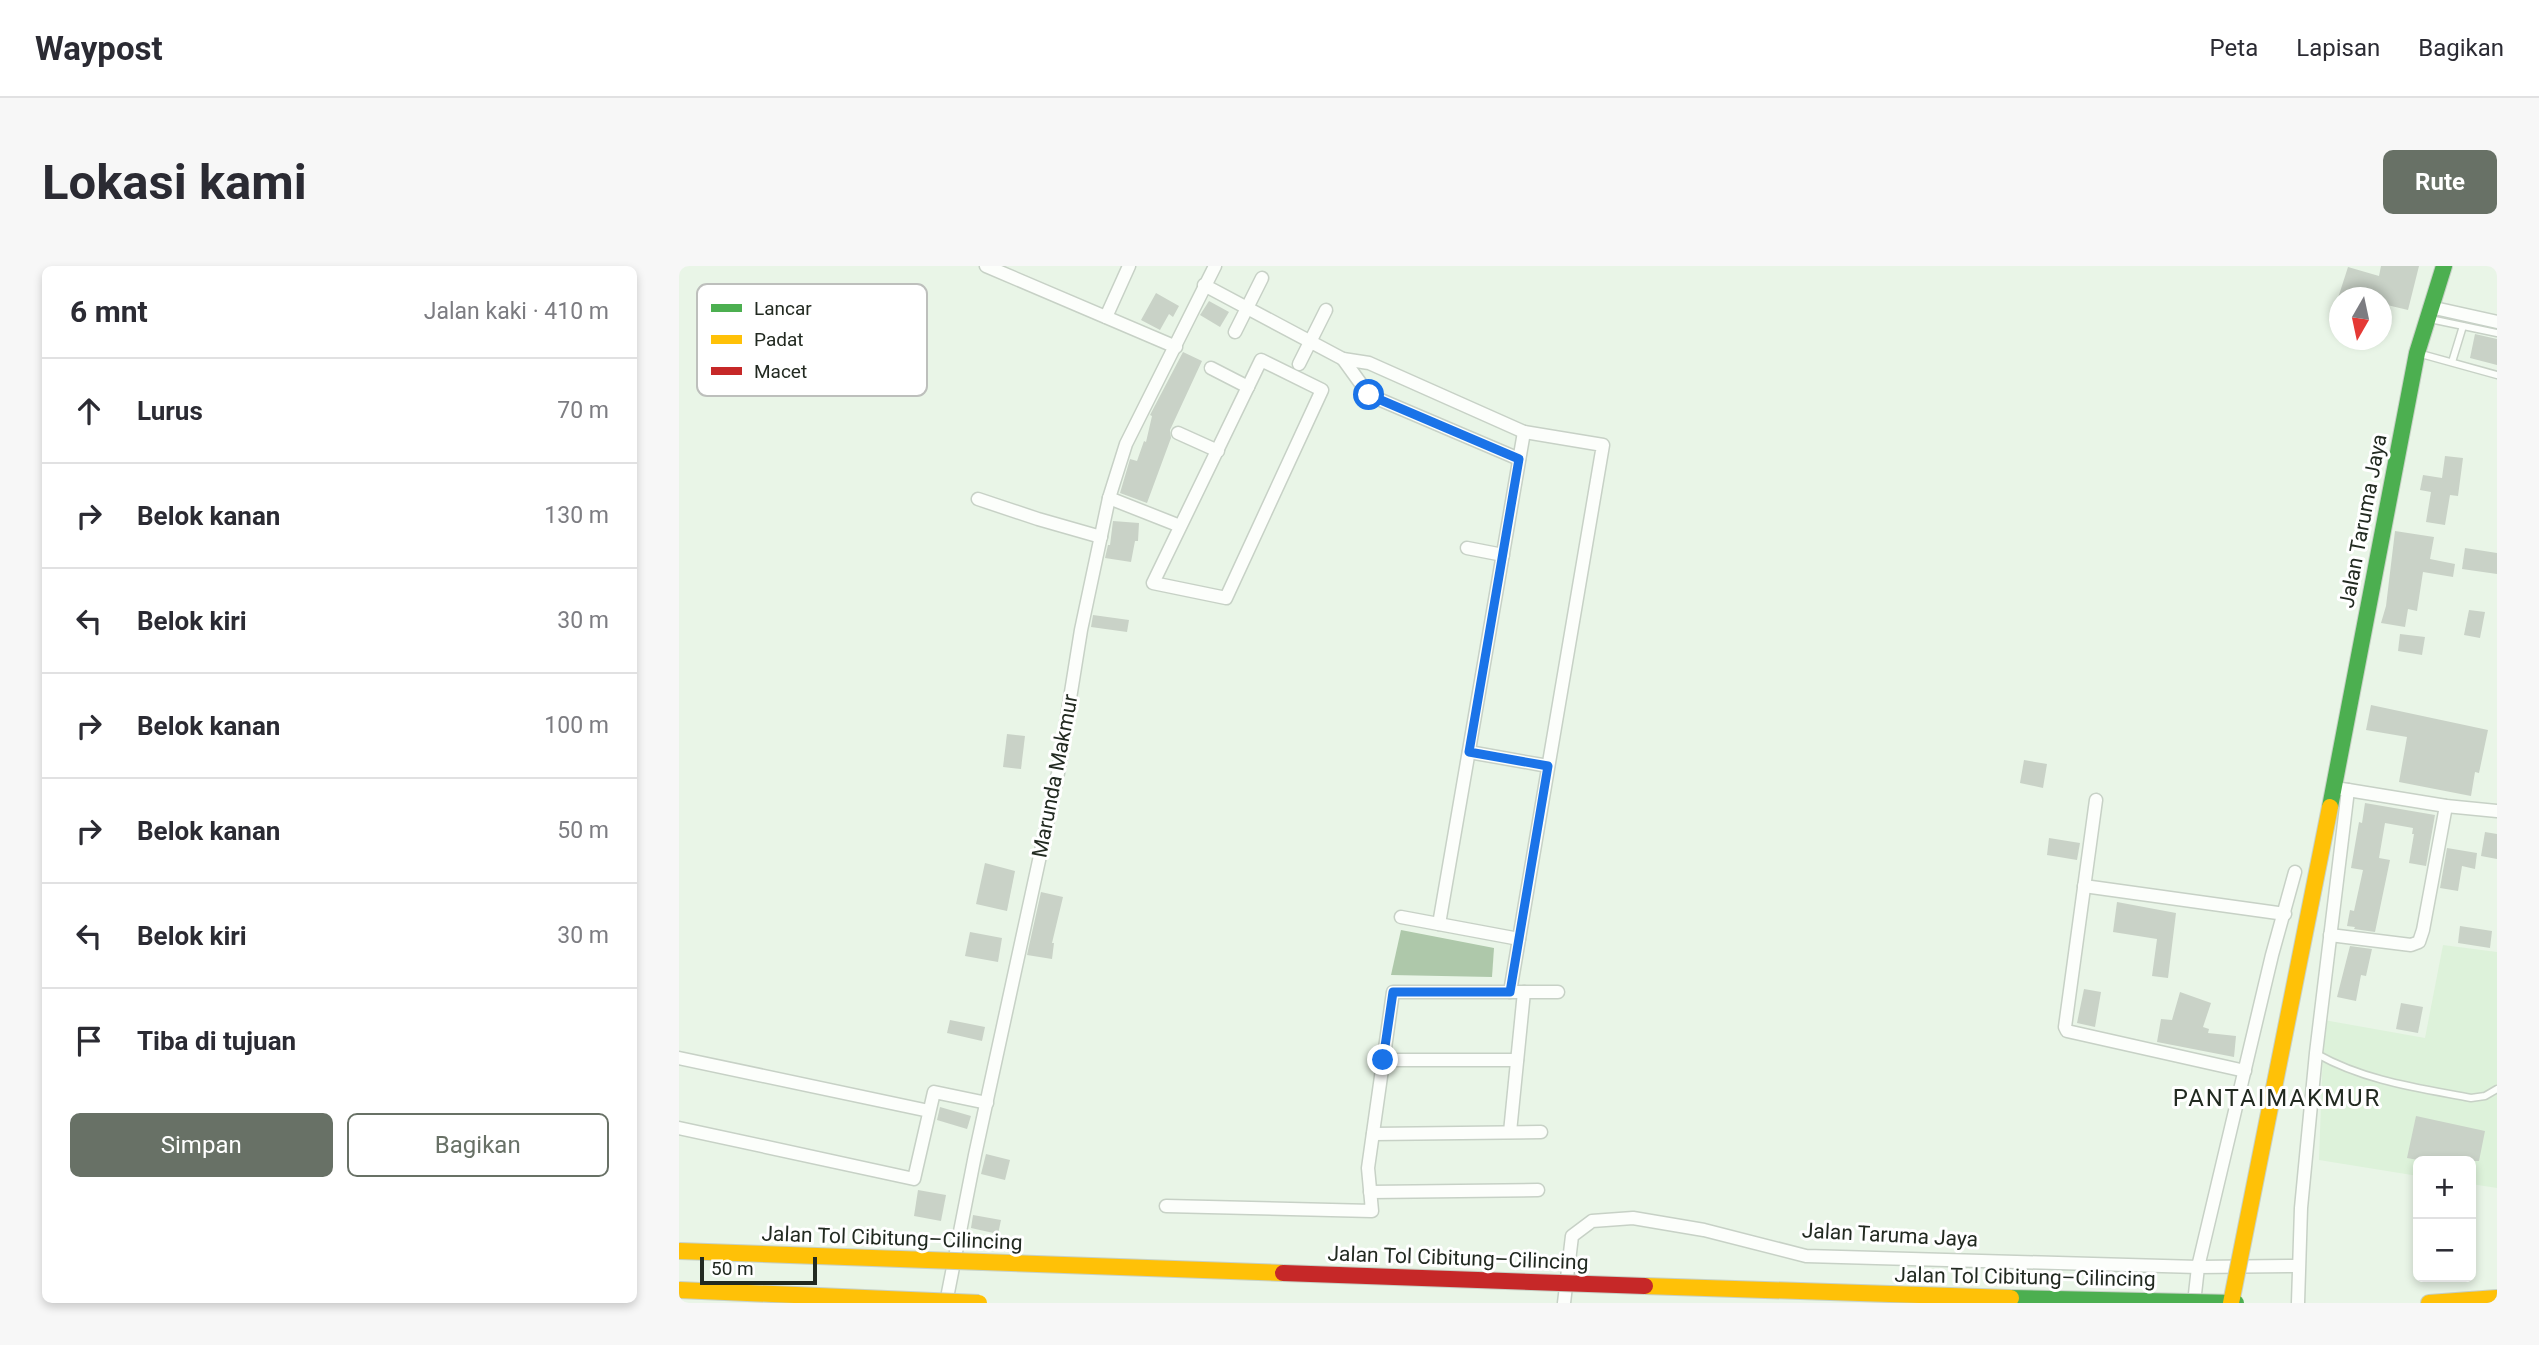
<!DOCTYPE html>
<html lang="id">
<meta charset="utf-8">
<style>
:root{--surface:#fff;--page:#f7f7f7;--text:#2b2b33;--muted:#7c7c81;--line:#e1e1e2;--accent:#687166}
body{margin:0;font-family:Roboto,sans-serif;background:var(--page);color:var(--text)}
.controls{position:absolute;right:21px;bottom:21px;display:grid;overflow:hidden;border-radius:10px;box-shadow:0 4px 10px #0003}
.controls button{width:63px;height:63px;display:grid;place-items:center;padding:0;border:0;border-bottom:2px solid var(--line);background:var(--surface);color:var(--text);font:35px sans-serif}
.compass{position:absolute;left:1650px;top:21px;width:63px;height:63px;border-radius:50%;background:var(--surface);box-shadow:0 4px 10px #0003;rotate:189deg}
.scale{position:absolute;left:21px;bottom:18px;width:117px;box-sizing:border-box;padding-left:7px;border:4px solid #222a21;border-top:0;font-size:19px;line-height:24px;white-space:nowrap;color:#222a21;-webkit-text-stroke:5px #fff;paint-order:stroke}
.stop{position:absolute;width:21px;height:21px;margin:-16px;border:5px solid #1a73e8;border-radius:50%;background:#fff}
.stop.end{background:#1a73e8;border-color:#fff;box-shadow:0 2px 7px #0008}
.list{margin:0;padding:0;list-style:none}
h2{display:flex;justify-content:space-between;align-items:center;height:91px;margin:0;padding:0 28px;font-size:30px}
h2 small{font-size:23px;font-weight:400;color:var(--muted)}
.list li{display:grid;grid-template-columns:46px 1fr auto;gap:21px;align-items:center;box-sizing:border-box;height:105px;padding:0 28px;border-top:2px solid var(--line)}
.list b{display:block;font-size:26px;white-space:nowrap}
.list em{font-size:23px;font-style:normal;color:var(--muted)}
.actions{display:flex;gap:14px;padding:21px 28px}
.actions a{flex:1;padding:16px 0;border:2px solid var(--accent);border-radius:10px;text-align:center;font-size:24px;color:var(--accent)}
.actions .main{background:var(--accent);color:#fff}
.icon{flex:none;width:38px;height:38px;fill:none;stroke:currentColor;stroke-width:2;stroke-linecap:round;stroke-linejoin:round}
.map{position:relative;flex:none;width:1818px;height:1037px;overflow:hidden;border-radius:10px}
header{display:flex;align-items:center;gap:42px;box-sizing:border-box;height:98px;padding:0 35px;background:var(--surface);border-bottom:2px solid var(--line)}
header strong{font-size:33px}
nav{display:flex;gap:38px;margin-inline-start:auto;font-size:24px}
.intro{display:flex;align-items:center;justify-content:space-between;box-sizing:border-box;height:168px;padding:0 42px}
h1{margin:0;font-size:49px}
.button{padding:18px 32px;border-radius:10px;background:var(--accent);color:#fff;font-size:24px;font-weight:700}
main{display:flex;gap:42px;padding:0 42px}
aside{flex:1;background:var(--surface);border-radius:10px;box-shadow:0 4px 10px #0003}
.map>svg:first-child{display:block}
</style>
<header>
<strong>Waypost</strong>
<nav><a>Peta</a><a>Lapisan</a><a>Bagikan</a></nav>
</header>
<div class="intro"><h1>Lokasi kami</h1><a class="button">Rute</a></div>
<main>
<aside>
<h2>6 mnt<small>Jalan kaki · 410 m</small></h2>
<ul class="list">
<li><svg class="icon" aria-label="ahead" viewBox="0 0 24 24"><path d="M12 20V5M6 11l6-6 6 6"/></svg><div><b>Lurus</b></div><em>70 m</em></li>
<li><svg class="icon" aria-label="right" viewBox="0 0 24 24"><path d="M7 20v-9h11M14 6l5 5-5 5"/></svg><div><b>Belok kanan</b></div><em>130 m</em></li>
<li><svg class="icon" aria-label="left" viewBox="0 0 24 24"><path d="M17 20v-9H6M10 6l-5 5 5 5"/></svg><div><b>Belok kiri</b></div><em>30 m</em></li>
<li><svg class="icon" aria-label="right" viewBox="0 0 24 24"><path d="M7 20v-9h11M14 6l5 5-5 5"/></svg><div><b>Belok kanan</b></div><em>100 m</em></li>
<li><svg class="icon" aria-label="right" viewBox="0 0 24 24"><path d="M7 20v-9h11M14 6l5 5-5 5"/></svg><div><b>Belok kanan</b></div><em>50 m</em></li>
<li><svg class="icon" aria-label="left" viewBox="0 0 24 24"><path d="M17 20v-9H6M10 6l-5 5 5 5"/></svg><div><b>Belok kiri</b></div><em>30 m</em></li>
<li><svg class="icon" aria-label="arrive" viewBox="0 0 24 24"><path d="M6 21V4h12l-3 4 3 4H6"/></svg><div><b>Tiba di tujuan</b></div></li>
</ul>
<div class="actions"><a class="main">Simpan</a><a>Bagikan</a></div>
</aside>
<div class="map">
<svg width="1818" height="1037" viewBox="0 0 1818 1037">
<rect width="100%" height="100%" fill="#e9f5e7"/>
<polygon fill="#ddf2da" points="1764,679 1818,686 1818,922 1792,918 1792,895 1739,895 1739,910 1640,894 1645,754 1746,772"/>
<polygon fill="#aec8aa" points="722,664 815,682 813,711 712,709"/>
<g fill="#c9d2c7">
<polygon points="1702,0 1740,0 1729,44 1704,38 1705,32 1659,32 1669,1 1700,10"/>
<polygon points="477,27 500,40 494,51 490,48 481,64 462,54"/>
<polygon points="530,35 550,46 541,61 521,49"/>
<polygon points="1796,68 1818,73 1818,99 1791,92"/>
<polygon points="504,86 523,95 491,164 492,172 468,237 441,227 451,193 458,195 465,175 467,176 473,150 471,149"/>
<polygon points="1766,190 1784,192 1779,230 1771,229 1766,259 1747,256 1752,226 1741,224 1744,209 1763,212"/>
<polygon points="434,255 460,257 459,275 456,275 452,296 426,292 429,279 431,279"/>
<polygon points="1716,265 1755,271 1751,293 1776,298 1774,311 1744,306 1738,345 1729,343 1726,361 1702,357 1707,340"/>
<polygon points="1786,282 1818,287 1818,308 1783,303"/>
<polygon points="1790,344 1806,346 1801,372 1785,369"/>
<polygon points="414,349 450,354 448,366 412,361"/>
<polygon points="1721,368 1746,371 1743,389 1719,385"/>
<polygon points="1692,439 1809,464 1800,507 1796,506 1792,530 1720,516 1728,471 1687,464"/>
<polygon points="328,468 346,470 342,503 324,501"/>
<polygon points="1345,494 1368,498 1364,522 1341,517"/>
<polygon points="1686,537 1756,549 1747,600 1730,597 1735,568 1733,568 1734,562 1706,557 1700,592 1711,594 1696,666 1675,663 1676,661 1668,660 1671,644 1675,645 1684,604 1672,602 1680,556 1683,557"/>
<polygon points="1806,566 1818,568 1818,593 1802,590"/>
<polygon points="1370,572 1401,577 1398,594 1368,589"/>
<polygon points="1768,582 1798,587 1796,603 1783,600 1779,625 1761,622"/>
<polygon points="306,597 336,605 328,645 297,638"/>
<polygon points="362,626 384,631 373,677 375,677 373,693 348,689"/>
<polygon points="1438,636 1497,647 1489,712 1473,710 1478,673 1434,666"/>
<polygon points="1781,660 1813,665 1811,682 1779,677"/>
<polygon points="291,666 323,672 319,696 286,690"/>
<polygon points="1671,680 1693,683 1687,710 1682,709 1677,735 1658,731"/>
<polygon points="1405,723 1422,726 1416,761 1398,757"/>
<polygon points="1501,726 1532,737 1524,761 1530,763 1529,767 1557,770 1555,791 1478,776 1482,753 1493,754"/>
<polygon points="1722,737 1744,741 1739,767 1717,763"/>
<polygon points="271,754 306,761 303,775 268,767"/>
<polygon points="261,841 292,850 288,863 258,854"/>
<polygon points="1737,850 1806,865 1800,895 1745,895 1728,892"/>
<polygon points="307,888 331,894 326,914 302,908"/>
<polygon points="239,924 267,929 262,955 235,950"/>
<polygon points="294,949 322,954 319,968 292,962"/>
</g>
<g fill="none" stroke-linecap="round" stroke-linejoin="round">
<g stroke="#c7d1c6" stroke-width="9">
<g id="lane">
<polyline points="1751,53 1818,67"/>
<polyline points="1742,88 1818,109"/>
<polyline points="1773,96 1784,60"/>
<path d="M1638 788C1686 815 1740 822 1792 832L1806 830 1818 823"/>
</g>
</g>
<g stroke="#c7d1c6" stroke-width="15">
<g id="street">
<polyline points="307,0 497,81"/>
<polyline points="525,19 664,93 690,97 845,166 924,179 831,726"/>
<polyline points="1751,41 1818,56"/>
<polyline points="427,51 450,0"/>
<polyline points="556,66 583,12"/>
<polyline points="664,93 690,129 840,193"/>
<polygon points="582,94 643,124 547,332 474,317"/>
<polyline points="620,98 647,44"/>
<polyline points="532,102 569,121"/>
<polyline points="499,167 539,185"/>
<polyline points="430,232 501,260"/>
<polyline points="299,233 359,253 422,271"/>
<polyline points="788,282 824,289"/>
<polyline points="790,486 869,500"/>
<polyline points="1669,524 1767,540 1818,545"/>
<polyline points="1417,534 1386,761 1388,765 1566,805"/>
<polyline points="1405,620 1606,648"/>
<polyline points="722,651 840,673"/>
<polyline points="760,658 845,166"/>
<polyline points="1651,669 1732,679 1740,676 1744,664 1767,540"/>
<polyline points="0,792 250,845"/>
<polyline points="704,794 838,794"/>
<polyline points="0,862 235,913 255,826 308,837"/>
<polyline points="831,866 845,726"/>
<polyline points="694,868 862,866"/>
<polyline points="691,926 859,924"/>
<polyline points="487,940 693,945 689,902 714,726 879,726"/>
<polyline points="267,1037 296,889 379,507 402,364 430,232 447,178 536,0"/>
<polyline points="885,1037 893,970 913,955 954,952 1025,964 1127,990 1519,1001 1593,689 1616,606"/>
<polyline points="1515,1037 1519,1001 1619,1000"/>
<polyline points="1619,1037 1622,942 1637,787 1669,524 1656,522"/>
</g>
</g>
<g stroke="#c7d1c6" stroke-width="18">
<polyline id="fast" points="1651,541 1738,87 1765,0"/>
</g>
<g stroke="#c7d1c6" stroke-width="18">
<polyline id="slow" points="1750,1037 1818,1032"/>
</g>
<use href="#lane" stroke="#fcfefb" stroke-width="6"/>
<use href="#street" stroke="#fcfefb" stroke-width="12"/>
<use href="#fast" stroke="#4caf50" stroke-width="16"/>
<use href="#slow" stroke="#ffc107" stroke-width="16"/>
<g stroke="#c7d1c6" stroke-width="18" stroke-linecap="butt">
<polyline id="fast-bridge" points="1332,1032 1557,1037"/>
</g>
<g stroke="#c7d1c6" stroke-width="18" stroke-linecap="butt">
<g id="slow-bridge">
<polyline points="0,985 604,1007"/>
<polyline points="966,1020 1332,1032"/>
<polyline points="0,1024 300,1037"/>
<polyline points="1552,1037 1651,541"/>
</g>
</g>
<g stroke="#c7d1c6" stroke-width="18" stroke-linecap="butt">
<polyline id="jam-bridge" points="604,1007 966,1020"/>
</g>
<use href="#fast-bridge" stroke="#4caf50" stroke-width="16"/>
<use href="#slow-bridge" stroke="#ffc107" stroke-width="16"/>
<use href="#jam-bridge" stroke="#c62828" stroke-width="16"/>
</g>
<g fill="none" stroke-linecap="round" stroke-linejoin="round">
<polyline stroke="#1a73e8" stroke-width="9" points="690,129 840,193 790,486 869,500 831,726 714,726 704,794"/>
</g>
<g text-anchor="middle" stroke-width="6" stroke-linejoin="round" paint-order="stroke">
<g font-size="21" fill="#222a21" stroke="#fff">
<text transform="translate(1684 255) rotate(-79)" y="7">Jalan Taruma Jaya</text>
<text transform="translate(376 510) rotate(-79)" y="7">Marunda Makmur</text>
<text transform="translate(1211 969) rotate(3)" y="7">Jalan Taruma Jaya</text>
<text transform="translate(213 972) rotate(2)" y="7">Jalan Tol Cibitung–Cilincing</text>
<text transform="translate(779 992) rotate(2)" y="7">Jalan Tol Cibitung–Cilincing</text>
<text transform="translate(1346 1011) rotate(1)" y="7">Jalan Tol Cibitung–Cilincing</text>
</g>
<g font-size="24" letter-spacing="2" fill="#222a21" stroke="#fff">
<text x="1598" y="840">PANTAIMAKMUR</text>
</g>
</g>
<rect x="18" y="18" width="230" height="112" rx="10" fill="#fff" stroke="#bdbfbc" stroke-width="2"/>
<rect x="32" y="38" width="31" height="8" fill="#4caf50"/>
<rect x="32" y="69" width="31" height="9" fill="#ffc107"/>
<rect x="32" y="101" width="31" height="8" fill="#c62828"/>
<g font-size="19" fill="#222a21">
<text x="75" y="49">Lancar</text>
<text x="75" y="80">Padat</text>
<text x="75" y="112">Macet</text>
</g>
</svg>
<div class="controls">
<button>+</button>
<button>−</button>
</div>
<svg class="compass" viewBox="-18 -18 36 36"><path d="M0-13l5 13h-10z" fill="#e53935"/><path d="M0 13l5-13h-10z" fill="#7c7c81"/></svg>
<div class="scale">50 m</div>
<div class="stop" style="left:690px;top:129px"></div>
<div class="stop end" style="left:704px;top:794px"></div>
</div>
</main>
